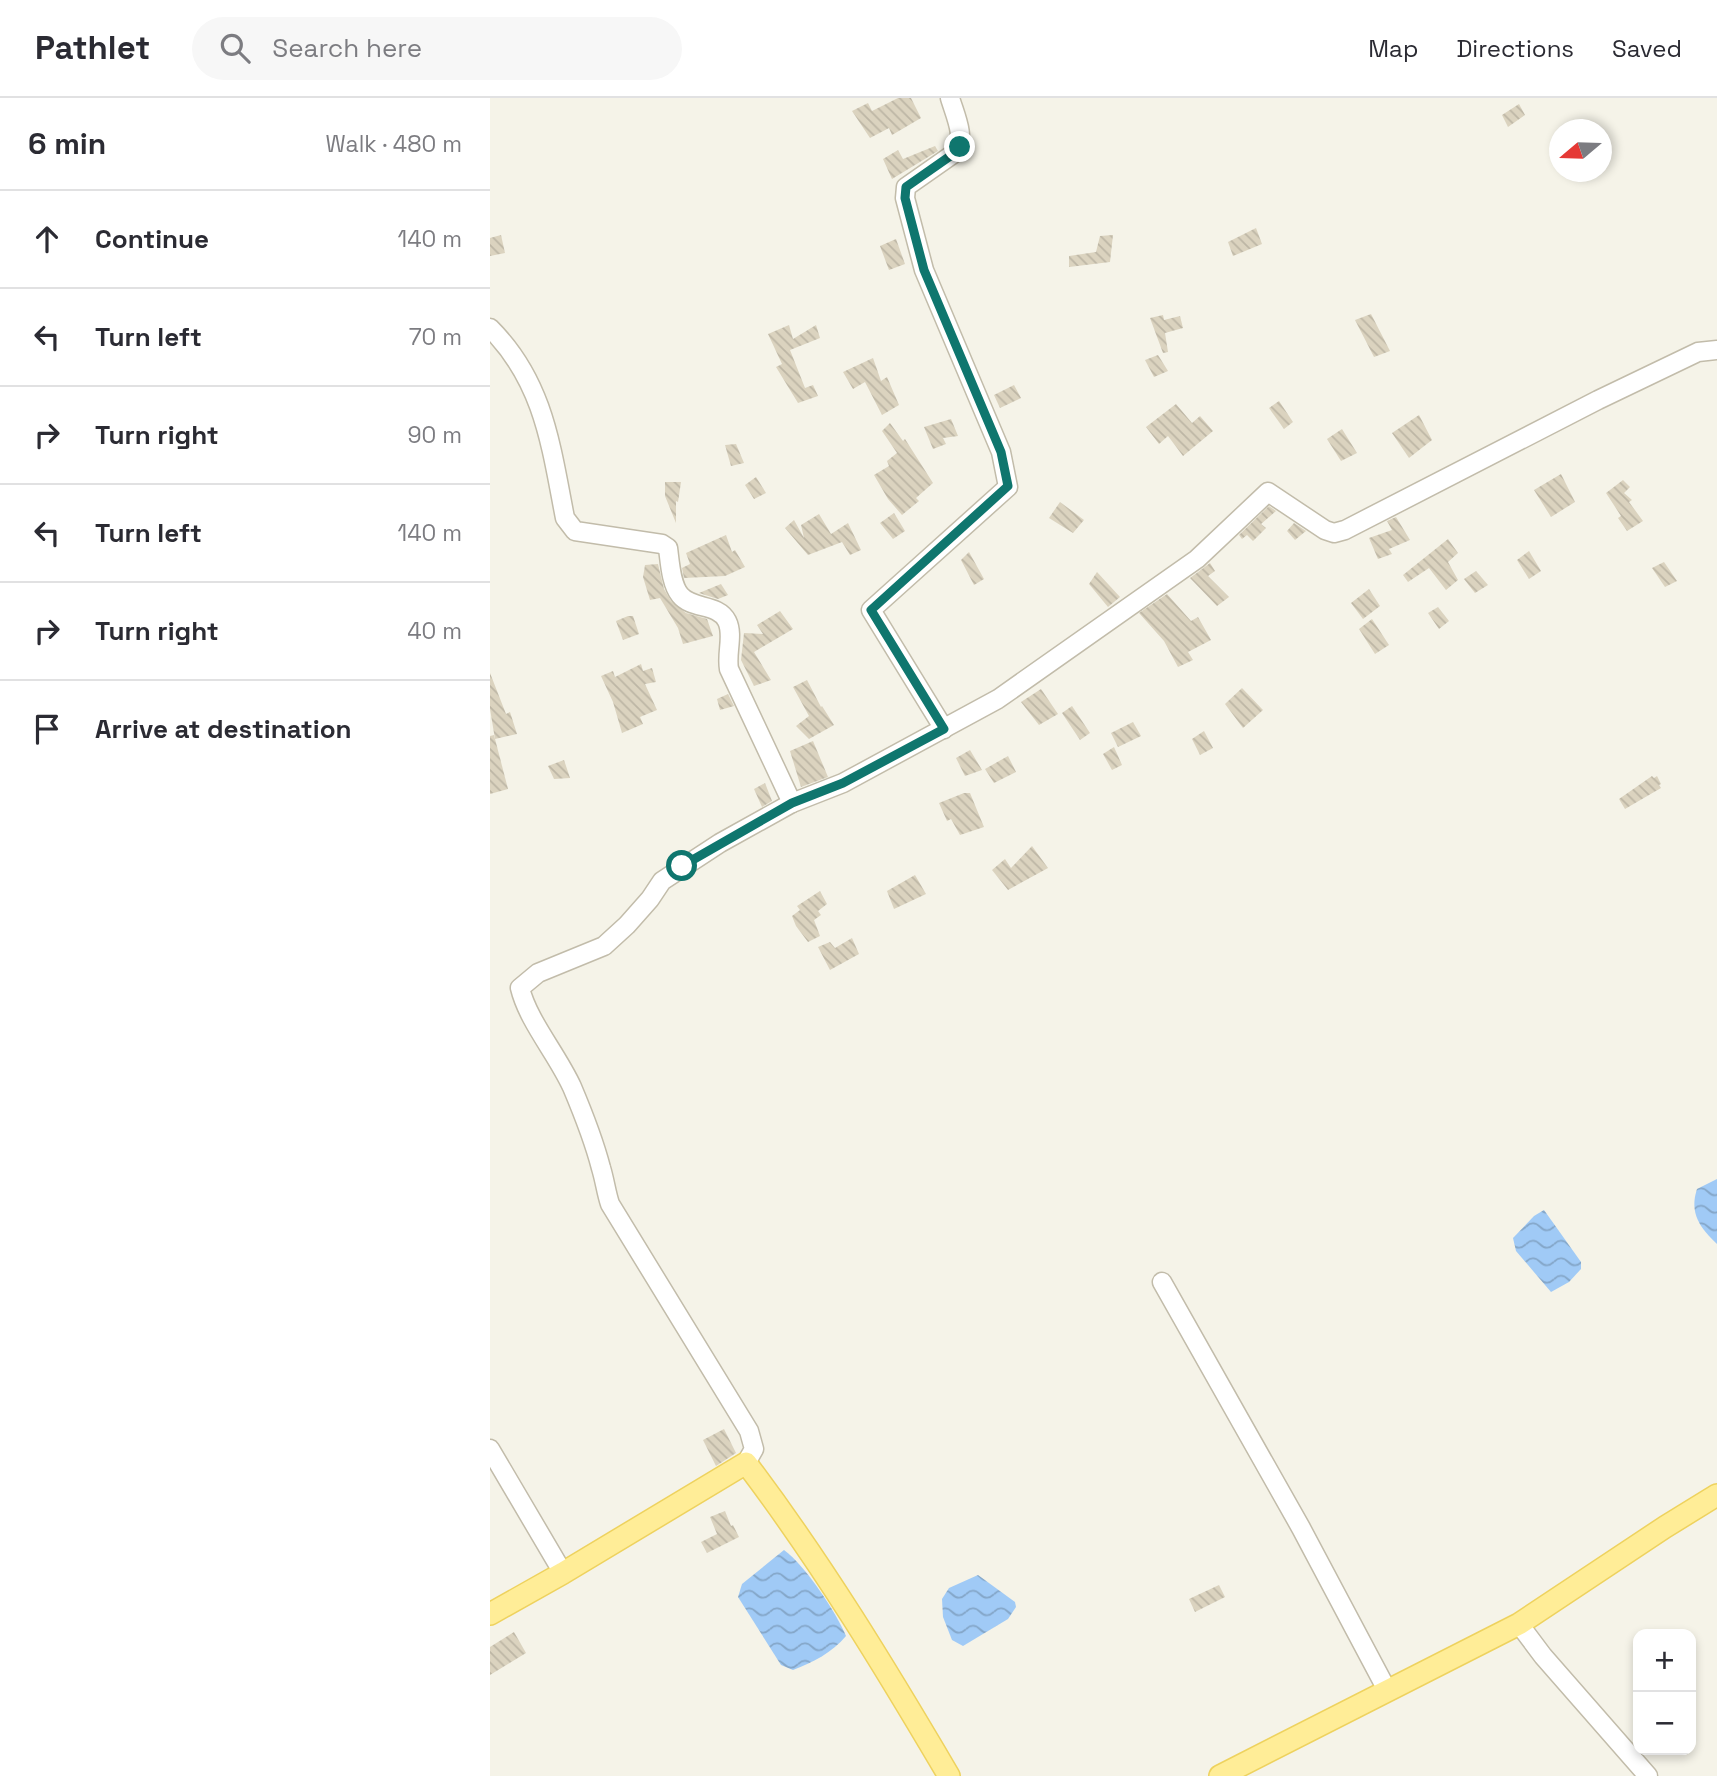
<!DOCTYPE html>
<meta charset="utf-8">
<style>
:root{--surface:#fff;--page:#f7f7f7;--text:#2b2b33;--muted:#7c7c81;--line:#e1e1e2}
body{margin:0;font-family:"Space Grotesk",sans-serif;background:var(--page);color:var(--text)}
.controls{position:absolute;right:21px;bottom:21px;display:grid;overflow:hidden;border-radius:14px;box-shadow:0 4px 10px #0003}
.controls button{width:63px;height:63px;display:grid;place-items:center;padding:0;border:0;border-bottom:2px solid var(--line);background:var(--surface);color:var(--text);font:35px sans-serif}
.compass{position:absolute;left:1059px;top:21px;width:63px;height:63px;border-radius:50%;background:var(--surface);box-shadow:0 4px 10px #0003;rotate:251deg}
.stop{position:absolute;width:21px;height:21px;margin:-16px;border:5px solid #0f766e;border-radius:50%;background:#fff}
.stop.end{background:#0f766e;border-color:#fff;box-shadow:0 2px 7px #0008}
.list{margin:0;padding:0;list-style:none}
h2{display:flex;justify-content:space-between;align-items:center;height:91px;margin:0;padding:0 28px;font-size:30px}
h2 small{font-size:23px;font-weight:400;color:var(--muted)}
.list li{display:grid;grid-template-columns:46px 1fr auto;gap:21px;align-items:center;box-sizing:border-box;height:98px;padding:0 28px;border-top:2px solid var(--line)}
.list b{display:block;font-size:26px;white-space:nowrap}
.list em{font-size:23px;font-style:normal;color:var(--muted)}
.icon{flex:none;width:38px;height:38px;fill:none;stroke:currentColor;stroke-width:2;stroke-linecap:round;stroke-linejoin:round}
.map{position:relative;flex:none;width:1227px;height:1678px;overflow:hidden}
header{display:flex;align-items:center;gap:42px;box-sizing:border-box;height:98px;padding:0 35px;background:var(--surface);border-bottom:2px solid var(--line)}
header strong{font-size:33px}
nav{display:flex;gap:38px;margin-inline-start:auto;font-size:24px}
.search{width:490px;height:63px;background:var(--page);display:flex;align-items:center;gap:18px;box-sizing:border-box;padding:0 24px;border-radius:38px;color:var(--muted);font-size:26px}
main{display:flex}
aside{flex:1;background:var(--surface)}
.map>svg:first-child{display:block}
</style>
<header>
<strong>Pathlet</strong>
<div class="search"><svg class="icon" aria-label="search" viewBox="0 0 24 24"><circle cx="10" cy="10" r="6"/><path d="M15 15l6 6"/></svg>Search here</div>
<nav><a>Map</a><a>Directions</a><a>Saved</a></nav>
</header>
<main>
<aside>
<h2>6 min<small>Walk · 480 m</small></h2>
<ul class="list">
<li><svg class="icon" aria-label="ahead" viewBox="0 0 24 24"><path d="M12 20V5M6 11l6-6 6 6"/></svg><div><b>Continue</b></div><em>140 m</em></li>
<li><svg class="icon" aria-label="left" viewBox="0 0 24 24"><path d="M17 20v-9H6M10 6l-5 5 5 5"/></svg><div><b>Turn left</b></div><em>70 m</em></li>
<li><svg class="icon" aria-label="right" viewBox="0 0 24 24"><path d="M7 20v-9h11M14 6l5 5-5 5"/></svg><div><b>Turn right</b></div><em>90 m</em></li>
<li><svg class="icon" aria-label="left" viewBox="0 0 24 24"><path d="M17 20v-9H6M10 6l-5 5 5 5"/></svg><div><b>Turn left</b></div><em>140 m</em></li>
<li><svg class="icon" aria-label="right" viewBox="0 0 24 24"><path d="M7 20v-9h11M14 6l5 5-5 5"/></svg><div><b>Turn right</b></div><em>40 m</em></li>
<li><svg class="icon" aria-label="arrive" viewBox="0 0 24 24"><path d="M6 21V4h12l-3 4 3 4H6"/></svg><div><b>Arrive at destination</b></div></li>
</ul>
</aside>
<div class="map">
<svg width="1227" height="1678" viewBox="0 0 1227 1678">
<defs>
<pattern id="water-waves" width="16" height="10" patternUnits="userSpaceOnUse" patternTransform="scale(1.75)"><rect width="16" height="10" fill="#a0caf6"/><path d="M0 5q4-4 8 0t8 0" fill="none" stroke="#84a6c8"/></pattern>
<pattern id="building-back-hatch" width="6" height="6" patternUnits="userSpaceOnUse" patternTransform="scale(1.75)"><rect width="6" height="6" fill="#dbd3bf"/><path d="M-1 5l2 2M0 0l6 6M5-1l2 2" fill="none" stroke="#bdb6a5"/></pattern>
</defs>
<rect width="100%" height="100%" fill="#f5f3e8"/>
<g fill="url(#water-waves)">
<path d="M1227 1081V1146C1210 1130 1199 1115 1207 1091Z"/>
<polygon points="1054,1112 1091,1164 1091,1171 1079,1184 1061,1194 1026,1153 1023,1140 1044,1118"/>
<path d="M294 1452C315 1467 346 1514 356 1538 342 1555 323 1564 303 1572L291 1567 248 1499 252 1486Z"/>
<polygon points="488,1477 525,1504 526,1509 518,1521 473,1548 462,1542 453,1519 452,1501 459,1490"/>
</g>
<g fill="url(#building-back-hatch)">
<polygon points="408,0 421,0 431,20 402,37 399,30 380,40 362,13 378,5 382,13"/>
<polygon points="1029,6 1035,17 1018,29 1012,17"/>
<polygon points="445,48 448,53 402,81 393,61 408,52 413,61"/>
<polygon points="766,130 772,146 743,158 738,144"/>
<polygon points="11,137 15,155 0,158 0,140"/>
<polygon points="623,137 620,164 579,169 579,158 606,154 610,138"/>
<polygon points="406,141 415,166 399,172 390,148"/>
<polygon points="881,216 900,253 884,259 865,222"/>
<polygon points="673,217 674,222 690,218 693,230 675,235 678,254 673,255 660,220"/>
<polygon points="299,227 303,241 326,227 330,240 300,252 315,290 323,287 328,298 308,305 286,269 292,266 278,236"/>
<polygon points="668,257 678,273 664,279 655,262"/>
<polygon points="383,260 391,283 397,279 409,307 392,317 375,284 363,291 353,274"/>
<polygon points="524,287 531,300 510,310 504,297"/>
<polygon points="789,303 803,324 794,331 779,310"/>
<polygon points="686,306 702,325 710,318 723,333 693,358 678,338 669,346 656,329"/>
<polygon points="929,317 942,342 919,360 902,335"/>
<polygon points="461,321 468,338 453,340 456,346 443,351 434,329"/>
<polygon points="400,325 413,343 415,341 443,385 426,400 429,403 412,417 398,401 384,377 399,368 397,363 407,355 392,333"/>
<polygon points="852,331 867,355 851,363 837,341"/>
<polygon points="246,346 254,365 241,368 235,347"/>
<polygon points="1071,376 1085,404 1061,419 1044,392"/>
<polygon points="266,379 276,395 264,401 255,387"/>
<polygon points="1133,382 1140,389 1134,395 1142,402 1139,404 1153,423 1137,433 1128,420 1131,418 1116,395"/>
<polygon points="175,384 191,384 188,404 186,403 186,425 175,398"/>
<polygon points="570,404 594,422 583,435 559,420"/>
<polygon points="779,408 786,413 771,426 776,430 763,443 757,437 752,441 749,437"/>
<polygon points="404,415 415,433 403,441 390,425"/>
<polygon points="329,416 341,436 358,425 371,452 360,457 352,444 318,457 295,430 304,422 314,440 311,427"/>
<polygon points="906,419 920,442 899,451 902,456 888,461 879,440 902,432 897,423"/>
<polygon points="804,425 816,433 805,442 797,433"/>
<polygon points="236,437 242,454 245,452 255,469 235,478 194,480 192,470 200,466 196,455"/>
<polygon points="958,441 968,455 958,464 968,482 956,492 939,470 918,484 913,477"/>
<polygon points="1039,453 1051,473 1039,481 1027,462"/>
<polygon points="479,454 494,481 484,487 471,462"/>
<polygon points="1174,464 1187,483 1175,489 1162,470"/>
<polygon points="720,465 725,473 718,478 739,499 727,508 700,480"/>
<polygon points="168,466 174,491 181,503 196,515 217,521 223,538 193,546 188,530 170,500 160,502 153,479 155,467"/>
<polygon points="986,473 998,487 985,495 974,481"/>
<polygon points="607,474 630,499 618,509 599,486"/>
<polygon points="231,486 238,497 228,501 209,495"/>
<polygon points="879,491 890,508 873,521 861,505"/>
<polygon points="677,496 701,523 708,519 721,542 698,554 703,562 688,569 674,543 649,515"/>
<polygon points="948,509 959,523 949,531 938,515"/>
<polygon points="290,513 303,531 264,554 281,582 264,588 251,562 254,535 273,536 267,527"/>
<polygon points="138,518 143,518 149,536 133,542 126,523"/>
<polygon points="882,521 899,547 885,556 869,531"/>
<polygon points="151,566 153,573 162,570 166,584 155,586 167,612 150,619 153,626 132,635 123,604 111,578 123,573 125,579"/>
<polygon points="0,575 16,616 20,614 27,636 5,641 0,611"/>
<polygon points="317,582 331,609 332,608 344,627 319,641 306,628 319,618 303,589"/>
<polygon points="752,590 773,612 753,630 735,606"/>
<polygon points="551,591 568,616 549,627 531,604"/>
<polygon points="238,596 244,608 230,612 227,601"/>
<polygon points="582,608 600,635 590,642 572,615"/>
<polygon points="643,624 651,638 628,649 621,635"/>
<polygon points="714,633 723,650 710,657 702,641"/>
<polygon points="4,637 18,691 0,696 0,638"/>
<polygon points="323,643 338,679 311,689 300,653"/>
<polygon points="624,649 632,667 622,672 613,656"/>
<polygon points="480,652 492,672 475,678 466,660"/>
<polygon points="518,658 526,674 504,685 495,671"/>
<polygon points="74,662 80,680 64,681 58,668"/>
<polygon points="1162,678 1164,680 1167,678 1171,686 1169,687 1171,690 1135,711 1129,701"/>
<polygon points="275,685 282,703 272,709 264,691"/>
<polygon points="474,695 480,695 494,729 470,737 461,721 457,723 449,705"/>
<polygon points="542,748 558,770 518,792 502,772 515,761 521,770"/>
<polygon points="425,777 436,796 404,811 397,793"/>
<polygon points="330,793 337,806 328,813 331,817 324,822 330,838 318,844 306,828 302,818 310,812 307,808"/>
<polygon points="362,840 369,856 340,872 328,849 340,844 345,850"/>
<polygon points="234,1331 246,1355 226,1368 213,1342"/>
<polygon points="235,1413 241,1428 243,1427 249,1439 217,1455 211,1444 227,1436 220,1419"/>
<polygon points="729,1487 735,1499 705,1514 699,1501"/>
<polygon points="24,1534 36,1555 0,1577 0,1549"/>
</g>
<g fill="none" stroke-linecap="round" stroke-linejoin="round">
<g stroke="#c2bcaa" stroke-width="21">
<g id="minor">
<path d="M0 230C54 284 61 348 75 420L85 433 172 446 178 450C180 465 181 486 190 497 202 512 228 505 237 523 244 537 236 555 239 571L302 705"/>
<path d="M454 631 381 512 518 389 511 354 434 172 415 100 416 89 466 54C476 39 465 17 460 0"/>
<polyline points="672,1184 811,1430 897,1592"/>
<polyline points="0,1351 73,1475"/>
<path d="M256 1365 264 1351 259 1333 120 1106C116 1094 115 1083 111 1070 104 1043 93 1015 82 989 67 956 38 923 30 890L48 875 114 848 137 827 160 801 172 783 230 745 302 705 353 685 508 601 707 461 778 394 835 432 844 435 855 432 1108 302 1208 254 1227 252"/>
<polyline points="1029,1526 1053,1558 1158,1678"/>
</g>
</g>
<g stroke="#eed25e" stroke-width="24">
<g id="major">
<path d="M0 1516 73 1475 256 1365C331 1464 396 1571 459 1678"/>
<polyline points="730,1678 1029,1526 1175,1429 1227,1397"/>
</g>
</g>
<use href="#minor" stroke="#fff" stroke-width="18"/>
<use href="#major" stroke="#ffed97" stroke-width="21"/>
</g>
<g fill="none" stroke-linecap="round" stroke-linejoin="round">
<polyline stroke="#0f766e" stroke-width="9" points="192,768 302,705 353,685 454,631 381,512 518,388 511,354 434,172 415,100 416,89 466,54 470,49"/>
</g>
</svg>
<div class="controls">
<button>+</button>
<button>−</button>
</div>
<svg class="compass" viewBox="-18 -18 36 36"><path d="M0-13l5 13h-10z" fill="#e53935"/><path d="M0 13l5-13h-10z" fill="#7c7c81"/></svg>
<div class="stop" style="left:192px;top:768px"></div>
<div class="stop end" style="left:470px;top:49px"></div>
</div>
</main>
